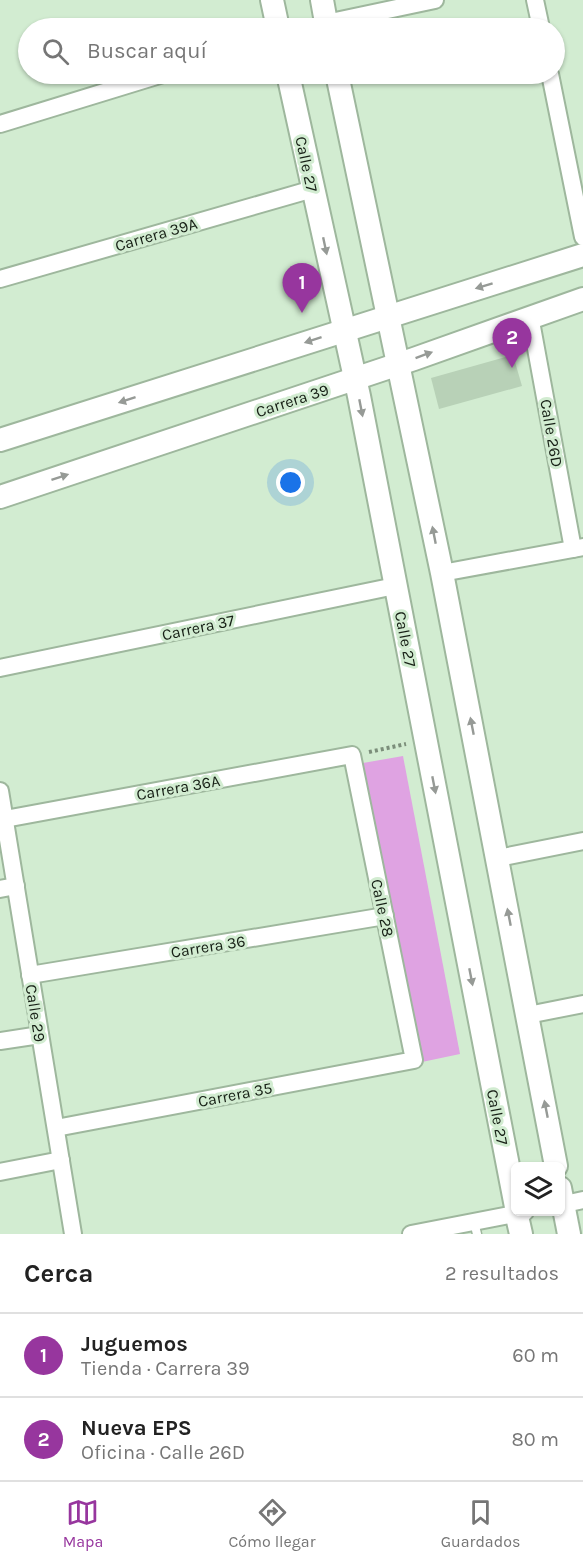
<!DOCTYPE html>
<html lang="es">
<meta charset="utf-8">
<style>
:root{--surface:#fff;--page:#f6f6f6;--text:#222;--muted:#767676;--line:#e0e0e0;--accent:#97369e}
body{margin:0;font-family:Karla,sans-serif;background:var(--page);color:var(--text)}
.controls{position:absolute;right:18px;bottom:18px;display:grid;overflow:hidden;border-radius:9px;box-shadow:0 2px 4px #0004}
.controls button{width:54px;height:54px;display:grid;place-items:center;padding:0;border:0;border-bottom:2px solid var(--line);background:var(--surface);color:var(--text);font:30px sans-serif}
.you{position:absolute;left:291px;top:483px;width:21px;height:21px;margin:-15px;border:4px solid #fff;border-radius:50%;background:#1a73e8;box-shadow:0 0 0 9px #1a73e833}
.badge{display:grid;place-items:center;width:39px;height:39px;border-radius:50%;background:var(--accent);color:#fff;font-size:20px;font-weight:700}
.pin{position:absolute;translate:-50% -50px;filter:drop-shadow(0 2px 3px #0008)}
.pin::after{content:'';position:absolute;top:32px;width:21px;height:18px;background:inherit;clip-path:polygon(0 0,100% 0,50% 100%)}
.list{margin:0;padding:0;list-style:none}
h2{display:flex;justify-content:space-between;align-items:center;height:78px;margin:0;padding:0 24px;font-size:26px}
h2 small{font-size:20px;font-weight:400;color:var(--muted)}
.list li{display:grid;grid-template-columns:39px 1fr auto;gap:18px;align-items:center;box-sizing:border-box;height:84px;padding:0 24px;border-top:2px solid var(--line)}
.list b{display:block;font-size:22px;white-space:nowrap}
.list p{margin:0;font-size:20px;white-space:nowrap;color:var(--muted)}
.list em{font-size:20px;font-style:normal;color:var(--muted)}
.icon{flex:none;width:33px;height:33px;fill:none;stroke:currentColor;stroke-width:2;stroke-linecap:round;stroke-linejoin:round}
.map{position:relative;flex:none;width:583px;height:1234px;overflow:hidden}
.search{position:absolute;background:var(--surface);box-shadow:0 2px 4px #0004;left:18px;right:18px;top:18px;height:66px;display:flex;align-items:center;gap:15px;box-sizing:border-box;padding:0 21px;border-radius:33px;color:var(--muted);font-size:22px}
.sheet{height:246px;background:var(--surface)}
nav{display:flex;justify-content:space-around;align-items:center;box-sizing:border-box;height:84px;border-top:2px solid var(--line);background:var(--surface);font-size:16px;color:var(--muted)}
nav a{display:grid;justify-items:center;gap:3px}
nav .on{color:var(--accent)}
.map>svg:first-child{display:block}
</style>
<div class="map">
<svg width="583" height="1234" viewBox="0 0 583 1234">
<rect width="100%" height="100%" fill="#d2ecd1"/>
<polygon fill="#dfa3e2" points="403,756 460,1054 422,1062 363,763"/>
<polygon fill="#b8d1b7" points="513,355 522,386 439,409 431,378"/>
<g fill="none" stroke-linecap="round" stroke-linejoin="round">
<g stroke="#9eb79d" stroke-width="11">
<polyline id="lane" points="474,1222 477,1234"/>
</g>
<g stroke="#9eb79d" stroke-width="20">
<g id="street">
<polyline points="535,0 541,28"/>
<polyline points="326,23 435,0"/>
<polyline points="550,74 583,237"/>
<polyline points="0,124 163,74"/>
<polyline points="0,279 313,189"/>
<polyline points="530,316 573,549"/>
<polyline points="442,573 583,547"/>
<polyline points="0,668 395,586"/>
<polyline points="0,791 73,1234"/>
<polyline points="5,819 352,755 414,1060 56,1128"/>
<polyline points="498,858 583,841"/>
<polyline points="0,889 16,886"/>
<polyline points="30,975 385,916"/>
<polyline points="528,1015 583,1004"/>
<polyline points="0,1041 40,1035"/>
<polyline points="0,1172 61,1160"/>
<polyline points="560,1205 583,1200"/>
<polyline points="411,1234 525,1212"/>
</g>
</g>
<g stroke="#9eb79d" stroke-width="26">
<g id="secondary">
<polyline points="272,0 278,28"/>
<polyline points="322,0 327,28"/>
<polyline points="288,74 359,396 516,1207"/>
<polyline points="337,74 442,573 556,1166"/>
<polyline points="0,440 583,255"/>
<polyline points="0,497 414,359 583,299"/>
<polyline points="560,1188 569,1234"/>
<polyline points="516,1212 521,1234"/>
</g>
</g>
<polyline stroke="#7b8e7a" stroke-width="4" stroke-dasharray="3 3" stroke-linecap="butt" points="369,752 406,744"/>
<use href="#lane" stroke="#fff" stroke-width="8"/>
<use href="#street" stroke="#fff" stroke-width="16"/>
<use href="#secondary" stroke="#fff" stroke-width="22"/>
</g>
<defs><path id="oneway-solid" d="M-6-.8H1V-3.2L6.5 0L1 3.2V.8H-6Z" transform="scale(1.5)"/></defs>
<g fill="#969a96">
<use href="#oneway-solid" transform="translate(325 246) rotate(78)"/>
<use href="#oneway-solid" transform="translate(484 286) rotate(163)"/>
<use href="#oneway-solid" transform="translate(313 340) rotate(162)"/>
<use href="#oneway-solid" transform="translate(424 355) rotate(-20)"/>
<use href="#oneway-solid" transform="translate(127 400) rotate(162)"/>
<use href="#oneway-solid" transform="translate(361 408) rotate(79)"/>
<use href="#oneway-solid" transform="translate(60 477) rotate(-18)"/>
<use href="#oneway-solid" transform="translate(434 535) rotate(-101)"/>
<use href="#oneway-solid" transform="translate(472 726) rotate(-101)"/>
<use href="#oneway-solid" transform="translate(434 785) rotate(79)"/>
<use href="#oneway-solid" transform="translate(509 917) rotate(-101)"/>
<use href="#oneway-solid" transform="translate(471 977) rotate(79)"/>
<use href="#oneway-solid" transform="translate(546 1109) rotate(-101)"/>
</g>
<g text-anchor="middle" stroke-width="6" stroke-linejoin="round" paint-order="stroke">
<g font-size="16" fill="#161f15" stroke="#d2ecd1">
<text transform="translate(307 164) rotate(78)" y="6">Calle 27</text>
<text transform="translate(156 234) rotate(-16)" y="6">Carrera 39A</text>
<text transform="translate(292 400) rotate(-18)" y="6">Carrera 39</text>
<text transform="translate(552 433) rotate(80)" y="6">Calle 26D</text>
<text transform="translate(198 627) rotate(-12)" y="6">Carrera 37</text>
<text transform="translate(406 639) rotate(79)" y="6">Calle 27</text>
<text transform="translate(178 787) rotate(-10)" y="6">Carrera 36A</text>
<text transform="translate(383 908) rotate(78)" y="6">Calle 28</text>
<text transform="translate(208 946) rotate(-9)" y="6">Carrera 36</text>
<text transform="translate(36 1013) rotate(81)" y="6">Calle 29</text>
<text transform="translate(235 1094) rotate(-11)" y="6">Carrera 35</text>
<text transform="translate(498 1117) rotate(79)" y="6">Calle 27</text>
</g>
</g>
</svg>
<div class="controls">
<button><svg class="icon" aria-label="layers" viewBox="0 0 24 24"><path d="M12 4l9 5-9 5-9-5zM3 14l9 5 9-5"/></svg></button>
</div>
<div class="you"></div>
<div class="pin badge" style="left:302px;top:313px">1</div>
<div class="pin badge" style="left:512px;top:368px">2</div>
<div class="search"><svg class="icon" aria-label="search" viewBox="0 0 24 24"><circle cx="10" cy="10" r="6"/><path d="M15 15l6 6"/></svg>Buscar aquí</div>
</div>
<section class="sheet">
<h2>Cerca<small>2 resultados</small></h2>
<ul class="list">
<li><span class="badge">1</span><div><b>Juguemos</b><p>Tienda · Carrera 39</p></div><em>60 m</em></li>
<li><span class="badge">2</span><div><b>Nueva EPS</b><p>Oficina · Calle 26D</p></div><em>80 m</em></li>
</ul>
</section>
<nav>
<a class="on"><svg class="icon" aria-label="map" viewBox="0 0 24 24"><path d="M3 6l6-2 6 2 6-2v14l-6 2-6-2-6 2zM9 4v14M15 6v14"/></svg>Mapa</a>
<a><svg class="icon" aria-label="directions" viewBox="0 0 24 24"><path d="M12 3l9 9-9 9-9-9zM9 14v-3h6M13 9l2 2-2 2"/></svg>Cómo llegar</a>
<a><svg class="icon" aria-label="saved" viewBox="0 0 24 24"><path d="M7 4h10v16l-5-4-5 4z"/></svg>Guardados</a>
</nav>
